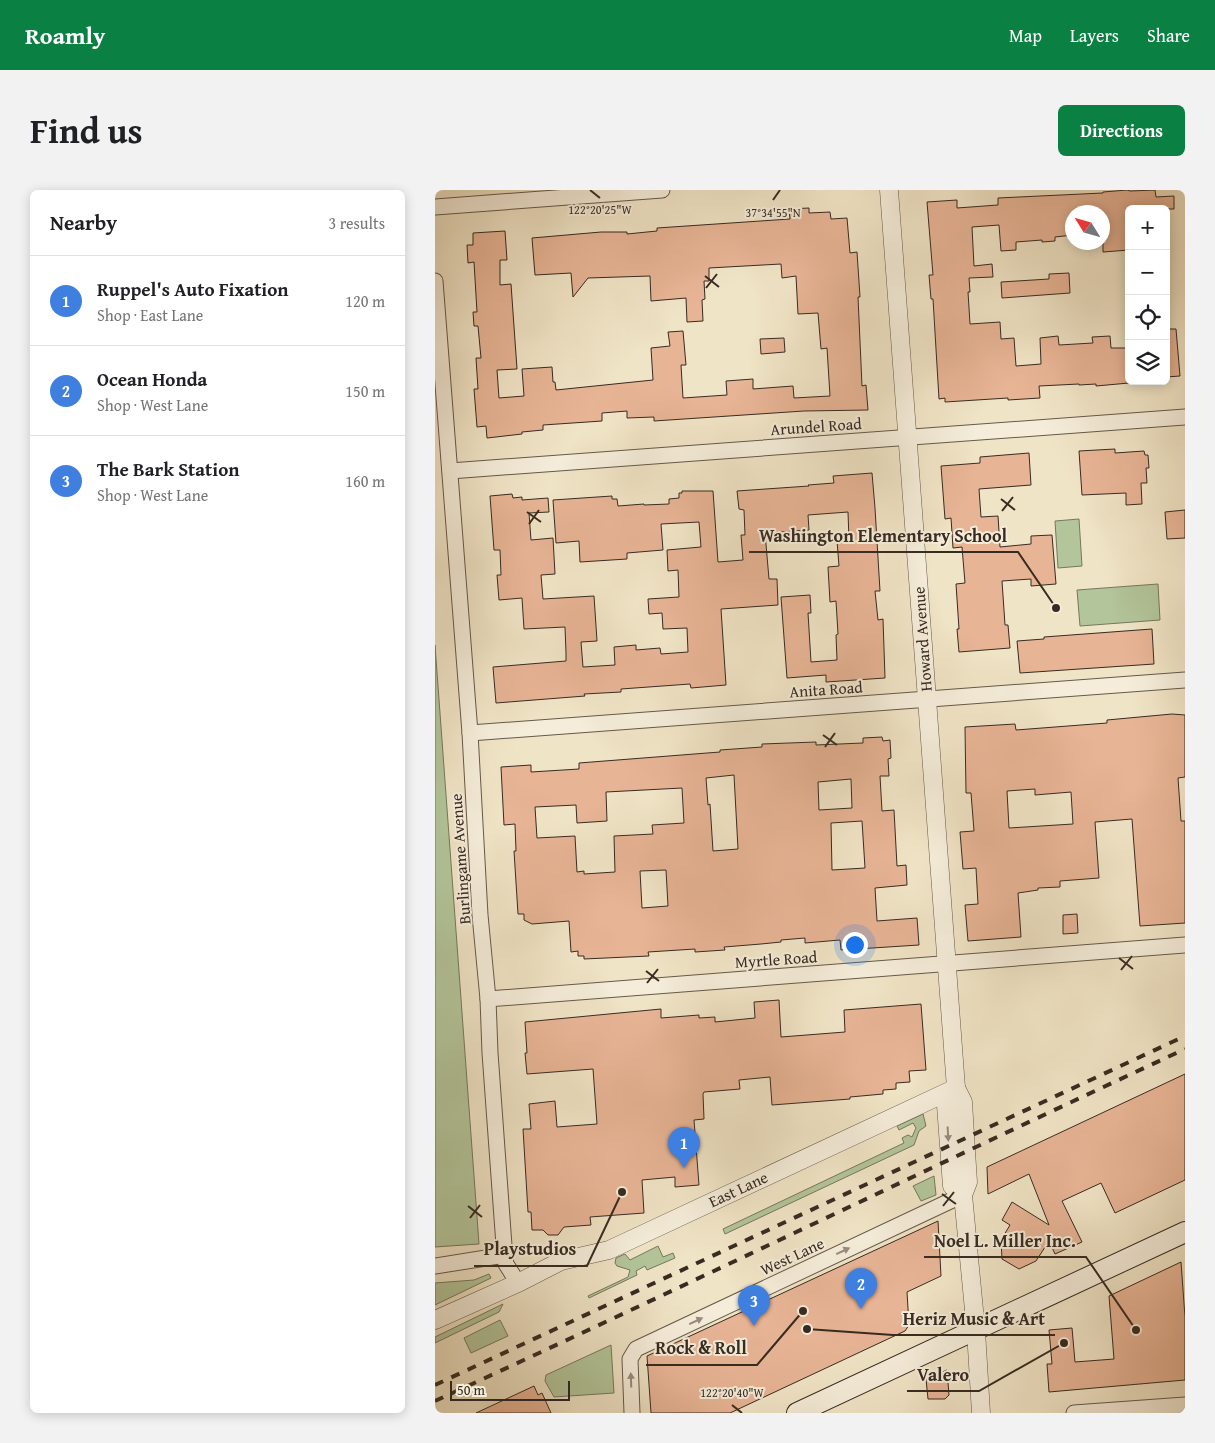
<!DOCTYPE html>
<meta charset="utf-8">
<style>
:root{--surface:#fff;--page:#f2f2f2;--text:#202124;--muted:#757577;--line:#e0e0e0;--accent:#0b8043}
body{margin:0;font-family:"Gentium Book Plus",serif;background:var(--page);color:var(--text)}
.controls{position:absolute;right:15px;top:15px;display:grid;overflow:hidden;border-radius:8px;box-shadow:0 2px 12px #0003}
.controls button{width:45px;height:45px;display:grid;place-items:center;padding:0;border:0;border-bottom:1px solid var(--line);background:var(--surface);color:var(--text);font:25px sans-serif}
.compass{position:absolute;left:630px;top:15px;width:45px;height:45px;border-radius:50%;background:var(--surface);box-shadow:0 2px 12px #0003;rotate:307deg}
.scale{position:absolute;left:15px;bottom:12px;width:120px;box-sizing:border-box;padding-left:5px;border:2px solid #372b21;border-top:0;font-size:14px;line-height:18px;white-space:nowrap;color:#372b21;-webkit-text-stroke:4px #f5edda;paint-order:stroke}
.you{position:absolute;left:419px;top:754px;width:18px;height:18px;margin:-12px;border:4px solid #fff;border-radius:50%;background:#1a73e8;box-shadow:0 0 0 8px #1a73e833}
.badge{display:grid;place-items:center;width:32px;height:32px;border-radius:50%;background:var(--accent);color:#fff;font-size:16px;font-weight:700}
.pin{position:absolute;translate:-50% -41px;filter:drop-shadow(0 1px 2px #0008)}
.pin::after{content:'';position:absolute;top:26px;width:18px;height:15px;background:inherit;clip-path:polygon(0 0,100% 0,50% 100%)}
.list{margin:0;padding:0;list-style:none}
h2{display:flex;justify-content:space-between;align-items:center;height:65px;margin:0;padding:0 20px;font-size:21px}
h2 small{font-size:16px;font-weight:400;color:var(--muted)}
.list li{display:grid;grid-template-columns:32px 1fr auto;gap:15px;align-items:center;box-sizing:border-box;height:90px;padding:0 20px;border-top:1px solid var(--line)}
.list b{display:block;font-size:19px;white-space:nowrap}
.list p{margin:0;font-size:16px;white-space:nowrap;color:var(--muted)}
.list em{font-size:16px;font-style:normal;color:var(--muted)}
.icon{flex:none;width:28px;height:28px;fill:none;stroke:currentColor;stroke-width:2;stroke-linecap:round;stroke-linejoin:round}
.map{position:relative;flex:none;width:750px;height:1223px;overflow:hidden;border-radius:8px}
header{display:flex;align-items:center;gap:30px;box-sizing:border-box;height:70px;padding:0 25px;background:var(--accent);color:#fff}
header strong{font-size:24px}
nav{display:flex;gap:28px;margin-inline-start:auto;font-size:18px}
.intro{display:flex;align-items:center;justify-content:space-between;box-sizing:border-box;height:120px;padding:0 30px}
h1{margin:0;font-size:35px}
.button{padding:12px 22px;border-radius:8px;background:var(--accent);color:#fff;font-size:18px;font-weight:700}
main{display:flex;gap:30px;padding:0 30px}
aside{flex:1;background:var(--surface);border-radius:8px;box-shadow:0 2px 12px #0003}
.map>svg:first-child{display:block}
</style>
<header>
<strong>Roamly</strong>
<nav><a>Map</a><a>Layers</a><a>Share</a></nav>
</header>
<div class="intro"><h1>Find us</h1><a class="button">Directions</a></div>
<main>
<aside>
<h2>Nearby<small>3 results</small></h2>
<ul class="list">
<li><span class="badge" style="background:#3f7fe0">1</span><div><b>Ruppel's Auto Fixation</b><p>Shop · East Lane</p></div><em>120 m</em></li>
<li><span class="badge" style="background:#3f7fe0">2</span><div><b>Ocean Honda</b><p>Shop · West Lane</p></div><em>150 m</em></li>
<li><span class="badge" style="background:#3f7fe0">3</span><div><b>The Bark Station</b><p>Shop · West Lane</p></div><em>160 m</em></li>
</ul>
</aside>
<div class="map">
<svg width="750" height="1223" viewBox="0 0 750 1223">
<rect width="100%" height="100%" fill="#f0e4c6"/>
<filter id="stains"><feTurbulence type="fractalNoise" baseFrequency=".004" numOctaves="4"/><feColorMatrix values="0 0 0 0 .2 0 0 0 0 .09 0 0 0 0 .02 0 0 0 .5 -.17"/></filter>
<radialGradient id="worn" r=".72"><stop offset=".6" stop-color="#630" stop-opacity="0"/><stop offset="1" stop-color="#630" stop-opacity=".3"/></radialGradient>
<g fill="#b3c59a" stroke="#75785e">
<polygon points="644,329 647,376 623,378 620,331"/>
<polygon points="723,394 725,430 645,436 642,400"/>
<polygon points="0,455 44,1054 0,1057"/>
<polygon points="488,924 491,936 484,941 479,955 290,1044 288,1039 469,953 467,948 473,945 477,947 481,938 478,933 464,940 462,936"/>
<polygon points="499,986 501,1005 486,1011 478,996"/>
<polygon points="223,1056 228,1067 238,1063 240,1068 212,1080 210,1076 201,1081 202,1085 154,1108 153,1106 193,1087 195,1080 182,1076 180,1073 181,1068 190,1064 195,1070"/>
<polygon points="54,1084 56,1088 0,1115 0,1093 39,1090"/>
<polygon points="68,1114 64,1122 0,1153 0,1147"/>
<polygon points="65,1130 73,1146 36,1163 29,1148"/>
<polygon points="176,1155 179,1203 119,1207 110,1191 111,1185"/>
</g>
<g fill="#e7b495" stroke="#372b21" fill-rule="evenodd">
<polygon points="692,0 695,1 720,0 721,7 739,6 739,19 694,19 694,60 668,62 668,22 638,22 638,45 620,47 620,51 607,52 607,50 581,52 581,60 566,61 564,35 537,37 539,76 557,74 558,87 534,88 535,102 533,102 535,134 565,132 566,149 579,148 581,176 606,174 605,148 623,146 624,155 658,153 657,147 675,146 676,158 694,158 694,193 661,196 661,194 644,195 644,194 604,196 605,208 573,210 573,208 510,212 510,208 504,209 498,109 496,109 494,85 498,85 492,12 522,10 522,18 563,15 563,8 668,3 668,2"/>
<polygon points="374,18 374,23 395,22 396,29 412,28 415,63 422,62 425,107 423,107 427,196 431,195 433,220 369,221 219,231 219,227 192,228 192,221 167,223 167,231 108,235 108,240 87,242 87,244 52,248 51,236 42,237 39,199 43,199 41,168 46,168 43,136 39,136 38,122 42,122 39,72 33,73 32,55 38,55 38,43 70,41 72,70 65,70 65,95 76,94 82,179 62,180 64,208 89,206 87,179 117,177 118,192 120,192 121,200 218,190 216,158 235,156 233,142 248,141 251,175 246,175 248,208 292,205 291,191 318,189 318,199 358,196 359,208 395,206 392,158 386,159 383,123 363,124 361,86 347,88 346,74 274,78 274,91 269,91 270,109 267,110 268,131 252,132 251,108 216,111 215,86 153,88 138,107 136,83 100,85 97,48 166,42 192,42 192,44 222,41 222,38 355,29 354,19"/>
<polygon points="634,83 635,103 567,108 566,92 614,89 614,84"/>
<polygon points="731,139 741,139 745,186 731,187"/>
<polygon points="349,148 350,162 326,164 325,149"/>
<polygon points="680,259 680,263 709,261 710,265 713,265 714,278 711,278 712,293 706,293 707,314 691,315 691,303 647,305 644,261"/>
<polygon points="594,263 596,295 544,299 546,327 563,326 565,357 596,354 596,346 617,345 621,394 596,396 596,389 567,391 570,435 573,435 575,458 524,462 522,439 524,439 521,394 530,393 527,357 518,358 516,328 510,329 506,276 545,273 545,267"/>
<polygon points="437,283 440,318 445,401 440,401 443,430 448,429 450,488 391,492 391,485 352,488 346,407 375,405 376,423 373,423 376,472 402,470 401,445 403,444 401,411 395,412 393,377 404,376 402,351 414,350 413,322 373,325 374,340 330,343 334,389 342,389 343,415 286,419 291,495 256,498 255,494 186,499 186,502 149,504 150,506 61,513 58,477 131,471 131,463 130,437 89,439 87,408 64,410 62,385 66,385 65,360 59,360 55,306 77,304 78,308 87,307 87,310 113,308 114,322 94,323 96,350 118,348 120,384 106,385 108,409 159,406 162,451 146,452 148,477 180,475 179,457 201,455 201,460 225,458 226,464 253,462 252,438 228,439 227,423 214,424 213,409 244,407 243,380 233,381 232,360 266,357 264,332 226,334 228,360 192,363 192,369 145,372 144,351 121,353 118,310 177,306 177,309 182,309 183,316 209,314 209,315 234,314 234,309 244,308 244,303 247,303 247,301 278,301 283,372 308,370 306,345 310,345 309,320 304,319 302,301 374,296 373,295 399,293 398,286"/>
<polygon points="750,320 750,348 732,349 730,322"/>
<polygon points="717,439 719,474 585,483 582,451 609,449 609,447"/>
<path d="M737 524 750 525V587L743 588 746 631H750V733L705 736 697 629 660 632 664 688 625 691V697L603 698V700L583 703 586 747 533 751 530 715 543 714 541 678 528 679 525 642 539 641 536 603H531L530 537 580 534 581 540 672 533V530ZM600 599V605L636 602 638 634 574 638 572 601Z"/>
<path d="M447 547 448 551 455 550 456 568 453 569 454 586H445L447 621 459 620 462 676 471 675 472 695 440 698 442 731 482 728 484 755 406 760 405 750 370 753V748L346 750V752L326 754 289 757 290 760 260 762V759L213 762 214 766 149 769V766H143V761L136 762 134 731 97 734 89 730V724H83L79 661H81L80 634 69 635 66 577 96 575V582L144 579V573L285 562V560L327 557V554L381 552V555L428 553V548ZM299 585 303 659 278 661 275 614 273 615 271 588ZM416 589 417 618 384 620 383 592ZM247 598 249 633 217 635 218 644 179 646 180 682 149 684V681L142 682 140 646 102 648 100 617 141 615 142 633 172 631 171 602ZM427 631 430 678 397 680 396 633ZM231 680 233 716 207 718 205 681Z"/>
<polygon points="642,724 643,743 628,744 628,725"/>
<polygon points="344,810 346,847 410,842 409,820 486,814 491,880 474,881 475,892 461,893 461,899 448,900 448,904 415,907 415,909 337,915 335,887 304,890 305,899 269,902 268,904 269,929 259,930 264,995 240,997 240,987 207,990 209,1023 155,1027 156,1035 129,1037 123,1045 113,1045 108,1040 97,1040 96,1022 93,1022 88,939 96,939 94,914 120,911 122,937 162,934 158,879 92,884 90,863 92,863 90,832 226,819 226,828 264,825 264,828 280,827 280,832 320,828 319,812"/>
<polygon points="750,884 750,990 680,1023 666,993 627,1011 647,1052 620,1064 614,1051 601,1071 584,1079 567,1069 566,1050 575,1035 567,1030 577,1012 614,1035 594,984 553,1004 552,977"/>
<polygon points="503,1031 506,1086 472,1102 474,1135 470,1141 295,1223 216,1223 212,1166"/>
<polygon points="746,1072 750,1127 750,1190 614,1202 612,1174 617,1174 614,1140 637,1138 640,1172 679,1169 674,1106"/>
<polygon points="512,1180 514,1205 510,1209 493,1209 491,1189"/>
<polygon points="99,1196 103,1205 107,1203 116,1223 41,1223"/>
</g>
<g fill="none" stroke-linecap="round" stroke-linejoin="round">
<g stroke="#65594a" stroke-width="17">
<g id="minor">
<polyline points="0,17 227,0"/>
<polyline points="0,91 35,543 45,725 53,809 55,863 70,1069 71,1074 83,1093"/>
<polyline points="15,281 750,227"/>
<polyline points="35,543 750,490"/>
<polyline points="53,809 750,755"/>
<polyline points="0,1076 70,1065"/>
<polyline points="197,1223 195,1169 201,1159 528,1005"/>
<polyline points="639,1223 750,1215"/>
</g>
</g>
<g stroke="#65594a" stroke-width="19">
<g id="tertiary">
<polyline points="454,0 521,898 528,912 531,961 533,992 528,1005 541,1141 546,1223"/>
<polyline points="521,898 511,915 517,996 528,1005"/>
<polyline points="0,1130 83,1093 126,1071 174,1060 521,898"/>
</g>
</g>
<g stroke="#372b21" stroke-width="22">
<polyline id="secondary" points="362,1223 750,1042"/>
</g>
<use href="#minor" stroke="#f5edda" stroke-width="15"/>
<use href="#tertiary" stroke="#f5edda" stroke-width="18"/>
<use href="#secondary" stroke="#f5edda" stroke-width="20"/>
<g stroke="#372b21" stroke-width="4" stroke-dasharray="9 9" stroke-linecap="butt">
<polyline points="0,1195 750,846"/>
<path d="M0 1211C251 1096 500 975 750 859"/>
</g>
</g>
<defs><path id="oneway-solid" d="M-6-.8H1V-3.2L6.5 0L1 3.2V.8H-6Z" transform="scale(1.25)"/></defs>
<g fill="#968c7e">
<use href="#oneway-solid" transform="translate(513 944) rotate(87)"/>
<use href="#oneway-solid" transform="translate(408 1061) rotate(-25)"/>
<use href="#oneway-solid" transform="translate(261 1131) rotate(-25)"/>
<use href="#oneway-solid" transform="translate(196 1190) rotate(-92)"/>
</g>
<path fill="none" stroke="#372b21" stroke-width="2" d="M155 0 165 8M338 10 345 0M270 86 284 97M271 98 282 84M566 309 580 320M567 321 578 307M92 322 106 332M94 334 104 320M388 545 402 555M390 557 400 543M684 768 698 779M686 780 697 766M211 781 224 791M212 793 223 779M507 1004 521 1014M33 1016 47 1027M508 1016 519 1002M35 1028 45 1015M297 1215 307 1223"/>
<g text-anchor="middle" stroke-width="4" stroke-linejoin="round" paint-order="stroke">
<g font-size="16" fill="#372b21" stroke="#f5edda">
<text transform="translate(381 236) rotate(-4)" y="6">Arundel Road</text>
<text transform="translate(487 449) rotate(-94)" y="6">Howard Avenue</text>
<text transform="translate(391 499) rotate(-4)" y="6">Anita Road</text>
<text transform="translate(25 669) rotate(-94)" y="6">Burlingame Avenue</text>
<text transform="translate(341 769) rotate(-4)" y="6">Myrtle Road</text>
<text transform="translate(303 999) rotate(-25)" y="6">East Lane</text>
<text transform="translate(357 1066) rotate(-25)" y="6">West Lane</text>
</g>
</g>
<g font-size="12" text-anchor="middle" fill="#372b21" stroke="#f5edda" stroke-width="4" stroke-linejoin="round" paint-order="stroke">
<text x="165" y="24">122°20'25"W</text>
<text x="338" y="27">37°34'55"N</text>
<text x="297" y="1207">122°20'40"W</text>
</g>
<path fill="none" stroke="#372b21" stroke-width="2" d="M621 418L583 362H314M701 1140L651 1067H489M187 1002L152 1076H39M372 1139L458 1145H620M368 1121L322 1175H211M629 1153L544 1201H472"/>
<g fill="#372b21" stroke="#f5edda" stroke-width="2">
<circle cx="621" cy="418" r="5"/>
<circle cx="701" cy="1140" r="5"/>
<circle cx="187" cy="1002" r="5"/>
<circle cx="372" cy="1139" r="5"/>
<circle cx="368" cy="1121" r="5"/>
<circle cx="629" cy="1153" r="5"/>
</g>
<g font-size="18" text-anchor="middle" font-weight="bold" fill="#372b21" stroke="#f5edda" stroke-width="4" stroke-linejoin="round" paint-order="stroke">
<text x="448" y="352">Washington Elementary School</text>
<text x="570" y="1057">Noel L. Miller Inc.</text>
<text x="95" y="1065">Playstudios</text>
<text x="539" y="1135">Heriz Music &amp; Art</text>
<text x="266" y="1164">Rock &amp; Roll</text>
<text x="508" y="1191">Valero</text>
</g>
<rect width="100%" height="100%" filter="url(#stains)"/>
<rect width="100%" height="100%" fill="url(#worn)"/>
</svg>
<div class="controls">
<button>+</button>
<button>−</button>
<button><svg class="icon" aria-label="locate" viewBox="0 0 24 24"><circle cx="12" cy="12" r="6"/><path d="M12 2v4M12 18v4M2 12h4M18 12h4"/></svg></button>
<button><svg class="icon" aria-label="layers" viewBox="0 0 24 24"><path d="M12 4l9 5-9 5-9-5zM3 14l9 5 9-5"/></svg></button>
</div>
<svg class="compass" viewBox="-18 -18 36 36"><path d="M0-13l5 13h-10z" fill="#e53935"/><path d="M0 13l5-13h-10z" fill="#757577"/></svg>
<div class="scale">50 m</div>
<div class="you"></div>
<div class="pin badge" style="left:249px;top:978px;background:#3f7fe0">1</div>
<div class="pin badge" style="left:426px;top:1119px;background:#3f7fe0">2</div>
<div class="pin badge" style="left:319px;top:1136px;background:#3f7fe0">3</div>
</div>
</main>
